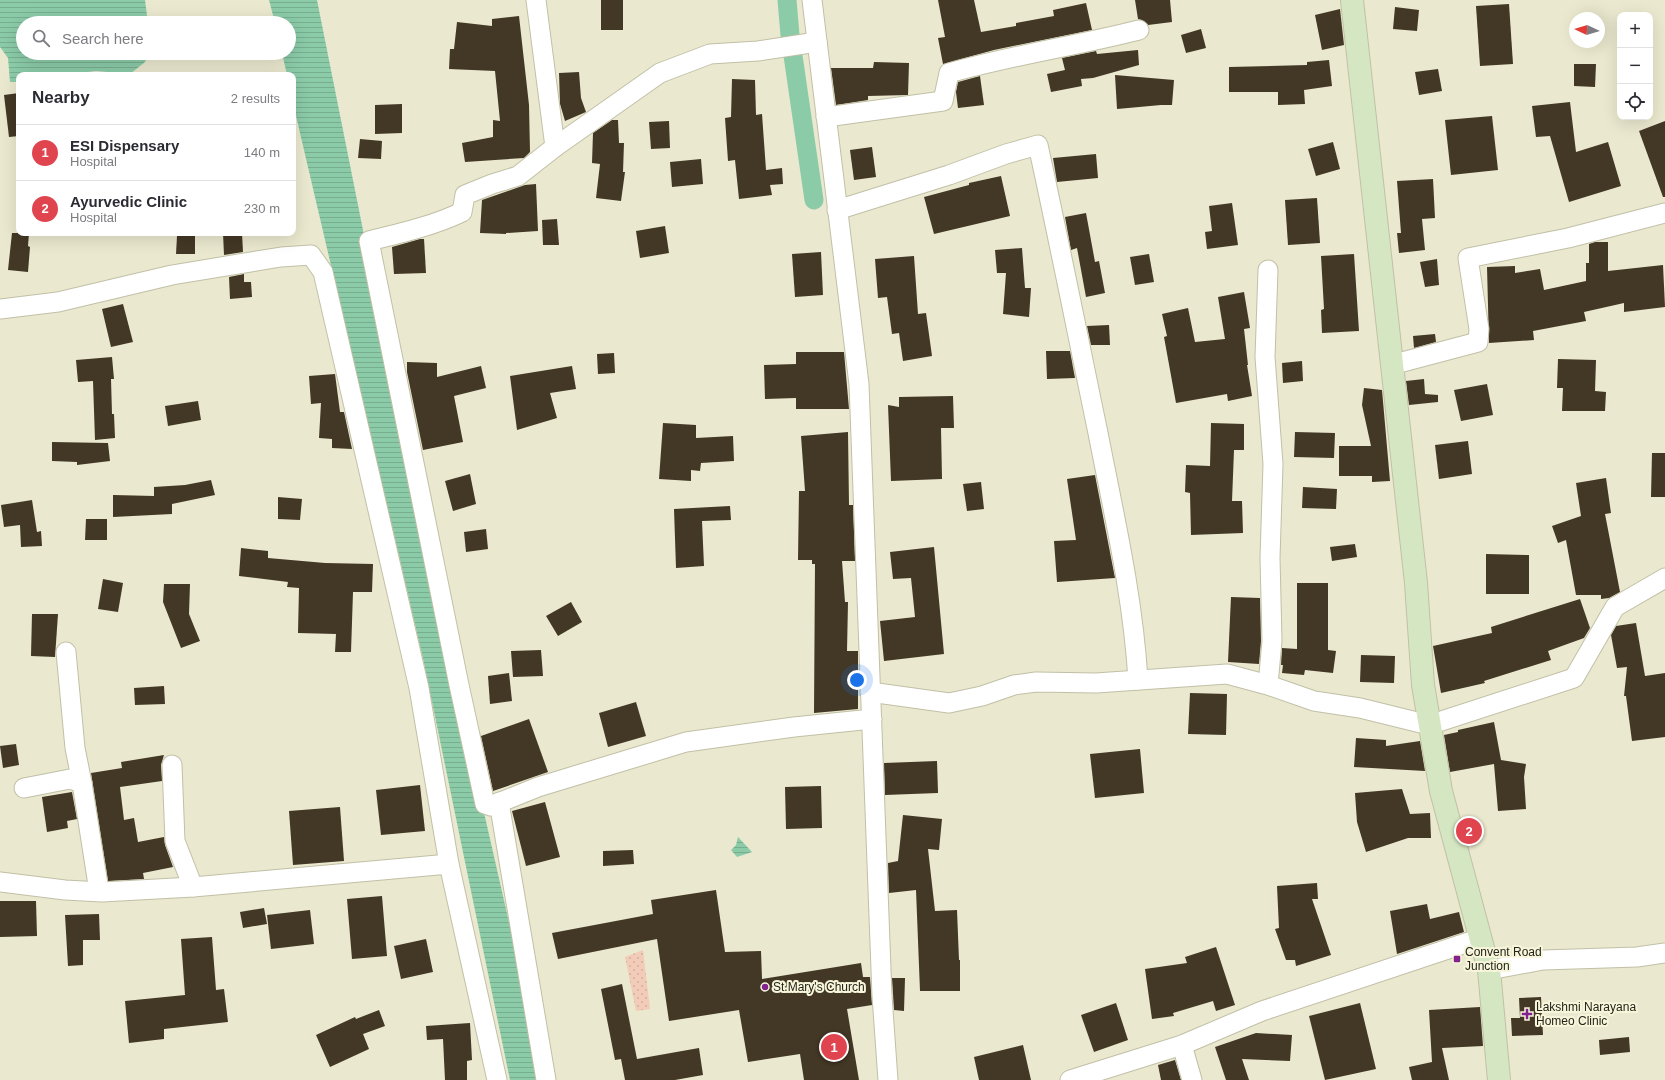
<!DOCTYPE html>
<meta charset="utf-8">
<style>
:root{--surface:#fff;--page:#f2f2f3;--text:#2b2b33;--muted:#7c7c81;--line:#e1e1e2;--accent:#d93025}
body{margin:0;font-family:Helvetica,sans-serif;background:var(--page);color:var(--text)}
.controls{position:absolute;right:12px;top:12px;display:grid;overflow:hidden;border-radius:8px;box-shadow:0 4px 16px #0002}
.controls button{width:36px;height:36px;display:grid;place-items:center;padding:0;border:0;border-bottom:1px solid var(--line);background:var(--surface);color:var(--text);font:20px sans-serif}
.compass{position:absolute;left:1569px;top:12px;width:36px;height:36px;border-radius:50%;background:var(--surface);box-shadow:0 4px 16px #0002;rotate:274deg}
.you{position:absolute;left:857px;top:680px;width:14px;height:14px;margin:-10px;border:3px solid #fff;border-radius:50%;background:#1a73e8;box-shadow:0 0 0 6px #1a73e833}
.badge{display:grid;place-items:center;width:26px;height:26px;border-radius:50%;background:var(--accent);color:#fff;font-size:13px;font-weight:700}
.pin{position:absolute;translate:-50% -50%;border:2px solid #fff;box-shadow:0 1px 4px #0006}
.list{margin:0;padding:0;list-style:none}
h2{display:flex;justify-content:space-between;align-items:center;height:52px;margin:0;padding:0 16px;font-size:17px}
h2 small{font-size:13px;font-weight:400;color:var(--muted)}
.list li{display:grid;grid-template-columns:26px 1fr auto;gap:12px;align-items:center;box-sizing:border-box;height:56px;padding:0 16px;border-top:1px solid var(--line)}
.list b{display:block;font-size:15px;white-space:nowrap}
.list p{margin:0;font-size:13px;white-space:nowrap;color:var(--muted)}
.list em{font-size:13px;font-style:normal;color:var(--muted)}
.icon{flex:none;width:22px;height:22px;fill:none;stroke:currentColor;stroke-width:2;stroke-linecap:round;stroke-linejoin:round}
.map{position:relative;flex:none;width:1665px;height:1080px;overflow:hidden}
.search{position:absolute;background:var(--surface);box-shadow:0 4px 16px #0002;left:16px;top:16px;width:280px;height:44px;display:flex;align-items:center;gap:10px;box-sizing:border-box;padding:0 14px;border-radius:22px;color:var(--muted);font-size:15px}
.panel{position:absolute;background:var(--surface);box-shadow:0 4px 16px #0002;left:16px;top:72px;width:280px;height:164px;border-radius:8px}
.map>svg:first-child{display:block}
</style>
<div class="map">
<svg width="1665" height="1080" viewBox="0 0 1665 1080">
<defs>
<pattern id="grass-dots" width="8" height="8" patternUnits="userSpaceOnUse"><rect width="8" height="8" fill="#f3ccb9"/><path d="M2 2h.1M6 6h.1" fill="none" stroke="#d0af9e" stroke-width="1.8" stroke-linecap="round"/></pattern>
<pattern id="water-rules" width="6" height="5" patternUnits="userSpaceOnUse"><rect width="6" height="5" fill="#8bcba8"/><path d="M0 2.5h6" fill="none" stroke="#78ae90"/></pattern>
</defs>
<rect width="100%" height="100%" fill="#eae8ce"/>
<polygon fill="url(#grass-dots)" points="643,950 650,1009 636,1011 625,957"/>
<g fill="url(#water-rules)">
<polygon points="0,0 145,0 148,23 23,23 23,53 149,53 145,62 130,74 96,71 62,75 19,75 19,82 10,82 8,58 0,47"/>
<polygon points="269,0 317,0 447,650 523,984 540,1080 510,1080 424,663 293,103 293,75 287,75 282,53 289,53 289,23 275,23"/>
<polygon points="738,837 752,852 737,857 731,850 736,845"/>
</g>
<g fill="none" stroke-linecap="round" stroke-linejoin="round">
<polyline stroke="#8bcba8" stroke-width="19" points="787,0 790,35 814,200"/>
</g>
<g fill="#433725">
<rect x="601" y="0" width="22" height="30"/>
<polygon points="938,0 974,0 981,32 1016,26 1016,23 1054,16 1053,10 1086,3 1092,30 994,50 943,64 938,38 945,37"/>
<polygon points="1135,0 1170,0 1172,22 1148,25 1142,20 1138,19"/>
<polygon points="1509,4 1513,64 1480,66 1476,6"/>
<polygon points="1395,7 1419,10 1417,31 1393,29"/>
<polygon points="1340,9 1344,45 1322,50 1315,15"/>
<polygon points="519,16 529,105 530,152 524,158 465,162 462,143 493,137 493,120 500,121 495,71 449,69 450,49 454,49 457,22 492,26 492,19"/>
<polygon points="1201,29 1206,48 1186,53 1181,35"/>
<polygon points="1138,50 1139,65 1093,78 1081,79 1082,86 1051,92 1047,74 1065,70 1062,58 1096,51 1097,54"/>
<polygon points="1329,60 1332,86 1304,90 1305,104 1278,105 1278,92 1229,92 1229,67 1307,65 1307,62"/>
<polygon points="874,62 909,63 908,95 868,96 868,100 836,105 831,68 873,68"/>
<polygon points="1574,64 1596,64 1595,87 1574,86"/>
<polygon points="1438,69 1442,91 1419,95 1415,72"/>
<polygon points="579,72 581,98 586,112 565,121 560,104 559,73"/>
<polygon points="1115,75 1174,80 1172,105 1161,105 1117,109"/>
<polygon points="980,76 984,105 958,108 956,92 958,82"/>
<polygon points="732,79 755,80 756,115 762,114 766,170 782,168 783,184 770,185 772,195 739,199 735,160 728,161 725,118 731,117"/>
<polygon points="19,93 19,136 9,137 4,95"/>
<polygon points="1570,102 1576,152 1608,142 1621,186 1569,202 1550,136 1536,137 1532,106"/>
<polygon points="402,104 402,133 375,134 375,105"/>
<polygon points="1492,116 1498,170 1451,175 1445,120"/>
<polygon points="612,120 618,120 619,143 624,143 623,172 625,172 621,201 596,198 600,164 592,163 593,133"/>
<polygon points="669,121 670,148 651,149 649,122"/>
<polygon points="1665,121 1665,197 1663,197 1639,131"/>
<polygon points="360,139 382,141 381,159 358,158"/>
<polygon points="1333,142 1340,169 1316,176 1308,149"/>
<polygon points="872,147 876,177 854,180 850,150"/>
<polygon points="1096,154 1098,178 1057,182 1053,158"/>
<polygon points="701,159 703,184 672,187 670,162"/>
<polygon points="1001,176 1010,216 934,234 924,197 969,185 969,183"/>
<polygon points="1433,179 1435,218 1422,219 1425,250 1399,253 1397,233 1401,233 1397,181"/>
<polygon points="536,184 538,231 506,233 506,234 480,233 482,200 525,185"/>
<polygon points="1317,198 1320,243 1288,245 1285,200"/>
<polygon points="1232,203 1238,245 1207,249 1205,232 1212,231 1209,206"/>
<polygon points="1086,213 1095,262 1099,261 1105,293 1086,297 1077,248 1071,250 1065,217"/>
<polygon points="557,219 559,245 543,245 542,220"/>
<polygon points="665,226 669,253 640,258 636,231"/>
<polygon points="12,233 29,233 28,246 30,247 28,272 8,270"/>
<polygon points="223,233 242,233 243,252 224,255"/>
<polygon points="177,236 195,236 195,254 176,254"/>
<polygon points="420,239 424,239 426,273 394,274 392,247"/>
<polygon points="1595,242 1608,242 1608,271 1663,265 1665,307 1624,312 1624,303 1584,312 1586,321 1533,331 1534,340 1489,343 1487,267 1515,266 1515,273 1540,269 1544,290 1586,281 1586,263 1589,263 1589,244"/>
<polygon points="1022,248 1025,288 1031,288 1029,317 1003,314 1006,273 997,273 995,250"/>
<polygon points="821,252 823,295 795,297 792,254"/>
<polygon points="1149,254 1154,282 1135,285 1130,257"/>
<polygon points="1354,254 1359,331 1322,333 1321,310 1324,309 1321,256"/>
<polygon points="914,256 918,314 926,313 932,356 903,361 899,333 892,334 887,297 878,298 875,259"/>
<polygon points="1437,259 1439,285 1425,287 1420,262"/>
<polygon points="244,274 244,282 251,282 252,297 230,299 229,277"/>
<polygon points="1244,292 1250,328 1244,329 1248,365 1247,365 1252,396 1228,401 1227,394 1176,403 1164,337 1167,336 1162,314 1188,308 1195,342 1225,339 1218,297"/>
<polygon points="123,304 133,342 111,347 102,309"/>
<polygon points="1109,325 1110,345 1091,345 1087,326"/>
<polygon points="1435,334 1436,342 1414,348 1413,336"/>
<polygon points="1046,351 1070,351 1075,378 1047,379"/>
<polygon points="796,352 844,352 849,409 796,409 796,398 765,399 764,365 796,364"/>
<polygon points="614,353 615,373 598,374 597,354"/>
<polygon points="112,357 114,379 111,379 112,414 114,414 115,438 95,440 93,381 78,382 76,360"/>
<polygon points="1558,359 1596,360 1595,391 1606,392 1605,411 1562,411 1563,388 1557,388"/>
<polygon points="1302,361 1303,381 1283,383 1282,363"/>
<polygon points="407,362 437,363 437,377 481,366 486,388 454,396 463,442 423,450 407,372"/>
<polygon points="572,366 576,389 550,393 557,418 517,430 510,376"/>
<polygon points="335,374 340,412 344,412 352,449 332,448 332,439 319,438 321,403 311,404 309,376"/>
<polygon points="1424,379 1425,394 1438,395 1438,402 1409,405 1406,381"/>
<polygon points="1487,384 1493,415 1461,421 1454,390"/>
<polygon points="1364,388 1382,390 1390,481 1372,482 1372,476 1339,476 1339,446 1371,446 1362,405"/>
<polygon points="953,396 954,428 941,428 942,479 891,481 888,405 899,407 899,397"/>
<polygon points="198,401 201,420 168,426 165,406"/>
<polygon points="663,423 696,425 696,438 733,436 734,461 701,463 700,471 691,470 691,481 659,479"/>
<polygon points="1211,423 1244,424 1244,450 1234,450 1232,501 1242,501 1243,533 1191,535 1190,493 1185,492 1186,465 1210,466"/>
<polygon points="848,432 849,505 853,505 855,561 842,561 845,602 848,602 847,651 858,651 858,709 814,713 815,564 812,564 812,560 798,560 799,491 805,491 801,436"/>
<polygon points="1295,432 1335,433 1334,458 1294,457"/>
<polygon points="1468,441 1472,474 1439,479 1435,445"/>
<polygon points="52,442 108,443 110,461 77,465 77,462 52,461"/>
<polygon points="1652,453 1665,453 1665,497 1651,497"/>
<polygon points="470,474 476,504 453,511 445,481"/>
<polygon points="1095,475 1115,578 1057,582 1054,541 1076,540 1067,479"/>
<polygon points="1606,478 1611,513 1605,514 1620,592 1609,598 1601,599 1601,595 1576,595 1566,540 1558,543 1552,526 1581,516 1576,483"/>
<polygon points="211,480 215,495 172,504 172,514 113,517 113,495 154,496 154,487 185,485"/>
<polygon points="981,482 984,509 967,511 963,484"/>
<polygon points="1303,487 1337,489 1336,509 1302,508"/>
<polygon points="278,497 302,499 300,520 278,519"/>
<polygon points="32,500 37,532 41,531 42,546 21,547 20,525 4,527 1,505"/>
<polygon points="730,506 731,520 702,521 704,566 676,568 674,509"/>
<polygon points="86,519 107,519 107,540 85,540"/>
<polygon points="486,529 488,549 466,552 464,532"/>
<polygon points="1355,544 1357,557 1332,561 1330,547"/>
<polygon points="934,547 944,654 884,661 880,621 915,617 911,578 893,579 890,552"/>
<polygon points="241,548 268,551 268,558 325,563 373,564 372,592 353,592 351,652 335,652 336,634 298,633 299,588 287,587 288,582 239,576"/>
<polygon points="1486,554 1529,555 1529,594 1486,594"/>
<polygon points="103,579 123,583 118,612 98,609"/>
<polygon points="1297,583 1328,583 1328,650 1336,651 1333,673 1305,670 1304,675 1282,673 1283,665 1281,665 1282,648 1297,649"/>
<polygon points="164,584 190,584 189,614 200,641 181,648 163,602"/>
<polygon points="1231,597 1260,598 1261,641 1259,664 1228,662"/>
<polygon points="1580,599 1590,628 1584,638 1548,651 1551,660 1484,681 1485,683 1441,693 1433,646 1492,633 1491,627"/>
<polygon points="571,602 582,622 558,636 546,616"/>
<polygon points="32,614 58,614 55,657 31,656"/>
<polygon points="1636,623 1645,676 1665,673 1665,737 1632,741 1626,696 1624,696 1627,667 1617,668 1611,635 1616,626"/>
<polygon points="541,650 543,676 513,677 511,651"/>
<polygon points="1361,655 1395,656 1394,683 1360,682"/>
<polygon points="509,673 512,701 490,704 488,676"/>
<polygon points="164,686 165,704 135,705 134,688"/>
<polygon points="1190,693 1227,694 1226,735 1188,734"/>
<polygon points="636,702 646,736 608,747 599,713"/>
<polygon points="529,719 548,772 493,791 481,736"/>
<polygon points="1494,722 1501,760 1526,764 1524,777 1526,809 1498,811 1494,764 1450,772 1444,735 1458,732 1458,730"/>
<polygon points="1356,738 1386,740 1386,746 1420,741 1425,771 1354,767"/>
<polygon points="16,744 19,765 3,768 0,746"/>
<polygon points="1140,749 1144,793 1095,798 1090,754"/>
<polygon points="164,755 161,765 162,781 120,787 124,820 134,818 138,842 164,837 165,845 173,867 143,873 144,879 108,881 91,773 122,768 121,762"/>
<polygon points="937,761 938,793 885,795 884,763"/>
<polygon points="420,785 425,831 381,835 376,790"/>
<polygon points="821,786 822,828 786,829 785,787"/>
<polygon points="1402,789 1410,814 1430,813 1431,838 1408,838 1366,852 1357,822 1355,793"/>
<polygon points="72,792 77,819 67,821 68,828 47,832 42,797"/>
<polygon points="545,802 560,857 526,866 512,811"/>
<polygon points="340,807 344,861 293,865 289,811"/>
<polygon points="903,815 942,819 939,850 928,849 935,911 957,910 959,960 960,960 960,991 920,991 916,890 889,893 888,863 898,861"/>
<polygon points="633,850 634,864 603,866 603,851"/>
<polygon points="1317,883 1318,899 1312,899 1331,955 1296,966 1295,960 1286,960 1275,929 1279,928 1277,886"/>
<polygon points="716,890 725,952 761,951 762,979 861,963 863,977 870,977 872,1005 847,1009 859,1080 804,1080 800,1054 748,1062 739,1010 669,1021 657,939 558,959 552,933 653,914 651,900"/>
<polygon points="382,896 387,956 352,959 347,899"/>
<polygon points="0,901 36,901 37,936 0,937"/>
<polygon points="1427,904 1430,919 1459,912 1464,932 1397,954 1390,911"/>
<polygon points="264,908 267,924 243,928 240,912"/>
<polygon points="310,910 314,944 271,949 267,915"/>
<polygon points="99,914 100,940 83,940 83,965 68,966 65,915"/>
<polygon points="212,937 216,990 224,989 228,1022 164,1029 164,1039 129,1043 125,1001 185,995 181,939"/>
<polygon points="426,939 433,972 401,979 394,946"/>
<polygon points="1216,947 1235,1005 1216,1011 1213,1001 1173,1013 1174,1016 1152,1019 1145,969 1187,963 1185,957"/>
<polygon points="892,978 905,978 904,1011 894,1010"/>
<polygon points="622,984 637,1059 699,1048 703,1075 675,1080 625,1080 621,1059 615,1060 601,989"/>
<polygon points="1541,997 1543,1035 1512,1036 1511,1018 1520,1018 1519,998"/>
<polygon points="1116,1003 1128,1040 1094,1052 1081,1015"/>
<polygon points="1360,1003 1376,1069 1325,1080 1309,1016"/>
<polygon points="1480,1007 1483,1046 1442,1048 1449,1080 1412,1080 1409,1067 1432,1062 1429,1010"/>
<polygon points="379,1010 385,1026 363,1034 369,1049 330,1067 316,1035 355,1017 356,1019"/>
<polygon points="470,1023 472,1060 467,1061 467,1080 445,1080 443,1039 427,1040 426,1026"/>
<polygon points="1256,1033 1292,1035 1290,1061 1242,1059 1249,1080 1226,1080 1215,1047"/>
<polygon points="1629,1037 1630,1052 1600,1055 1599,1040"/>
<polygon points="1023,1045 1031,1080 979,1080 974,1057"/>
<polygon points="1175,1060 1181,1080 1161,1080 1158,1065"/>
</g>
<g fill="none" stroke-linecap="round" stroke-linejoin="round">
<g stroke="#c1c0a7" stroke-width="21">
<g id="street">
<polyline points="536,0 555,147"/>
<polyline points="812,0 859,384 882,996 888,1080"/>
<path d="M817 42 758 51 710 54 660 73 555 147 518 176 492 184 465 195 462 212C433 226 401 233 369 241L459 685 485 804 491 806 538 787 686 742 794 727 872 719"/>
<path d="M826 117 943 101 949 73C1012 55 1076 46 1139 30"/>
<path d="M837 210 949 175 1006 154 1038 145C1059 241 1078 337 1098 433 1114 515 1133 596 1138 680"/>
<polyline points="1268,270 1265,357 1273,464 1270,558 1272,641 1268,685"/>
<polyline points="0,309 58,302 172,275 281,257 311,255 323,272 419,688 449,864"/>
<polyline points="1391,365 1478,342 1479,329 1468,258 1568,238 1665,213"/>
<polyline points="66,652 75,748 82,783"/>
<polyline points="870,692 949,703 982,696 1014,685 1036,682 1096,683 1227,674 1268,685 1314,701 1360,708 1429,725 1574,678 1615,607 1665,578"/>
<polyline points="172,765 175,841 193,887"/>
<polyline points="24,788 70,779 82,783 99,891"/>
<polyline points="499,802 546,1080"/>
<polyline points="0,882 65,890 102,892 193,887 449,864 497,1080"/>
<polyline points="1489,970 1543,960 1637,957 1665,953"/>
<polyline points="1182,1045 1192,1080"/>
<polyline points="1070,1080 1182,1045 1262,1011 1481,938"/>
</g>
</g>
<g stroke="#c1c0a7" stroke-width="24">
<polyline id="secondary" points="1352,0 1416,583 1423,685 1441,791 1489,970 1499,1080"/>
</g>
<use href="#street" stroke="#fff" stroke-width="19"/>
<use href="#secondary" stroke="#d5e7c2" stroke-width="22"/>
</g>
<g fill="#81228d" stroke="#f7f6db" stroke-width="1.5">
<rect x="1453" y="955" width="8" height="8" rx="2"/>
<circle cx="765" cy="987" r="4"/>
<path d="M1525 1008h4v4h4v4h-4v4h-4v-4h-4v-4h4z"/>
</g>
<g text-anchor="middle" stroke-width="4" stroke-linejoin="round" paint-order="stroke">
<g font-size="12" fill="#24241a" stroke="#f7f6db" text-anchor="start">
<text x="1465" y="956">Convent Road<tspan x="1465" dy="14">Junction</tspan></text>
<text x="773" y="991">St.Mary's Church</text>
<text x="1536" y="1011">Lakshmi Narayana<tspan x="1536" dy="14">Homeo Clinic</tspan></text>
</g>
</g>
</svg>
<div class="controls">
<button>+</button>
<button>−</button>
<button><svg class="icon" aria-label="locate" viewBox="0 0 24 24"><circle cx="12" cy="12" r="6"/><path d="M12 2v4M12 18v4M2 12h4M18 12h4"/></svg></button>
</div>
<svg class="compass" viewBox="-18 -18 36 36"><path d="M0-13l5 13h-10z" fill="#e53935"/><path d="M0 13l5-13h-10z" fill="#7c7c81"/></svg>
<div class="you"></div>
<div class="pin badge" style="left:834px;top:1047px;background:#e0444e">1</div>
<div class="pin badge" style="left:1469px;top:831px;background:#e0444e">2</div>
<div class="search"><svg class="icon" aria-label="search" viewBox="0 0 24 24"><circle cx="10" cy="10" r="6"/><path d="M15 15l6 6"/></svg>Search here</div>
<section class="panel">
<h2>Nearby<small>2 results</small></h2>
<ul class="list">
<li><span class="badge" style="background:#e0444e">1</span><div><b>ESI Dispensary</b><p>Hospital</p></div><em>140 m</em></li>
<li><span class="badge" style="background:#e0444e">2</span><div><b>Ayurvedic Clinic</b><p>Hospital</p></div><em>230 m</em></li>
</ul>
</section>
</div>
